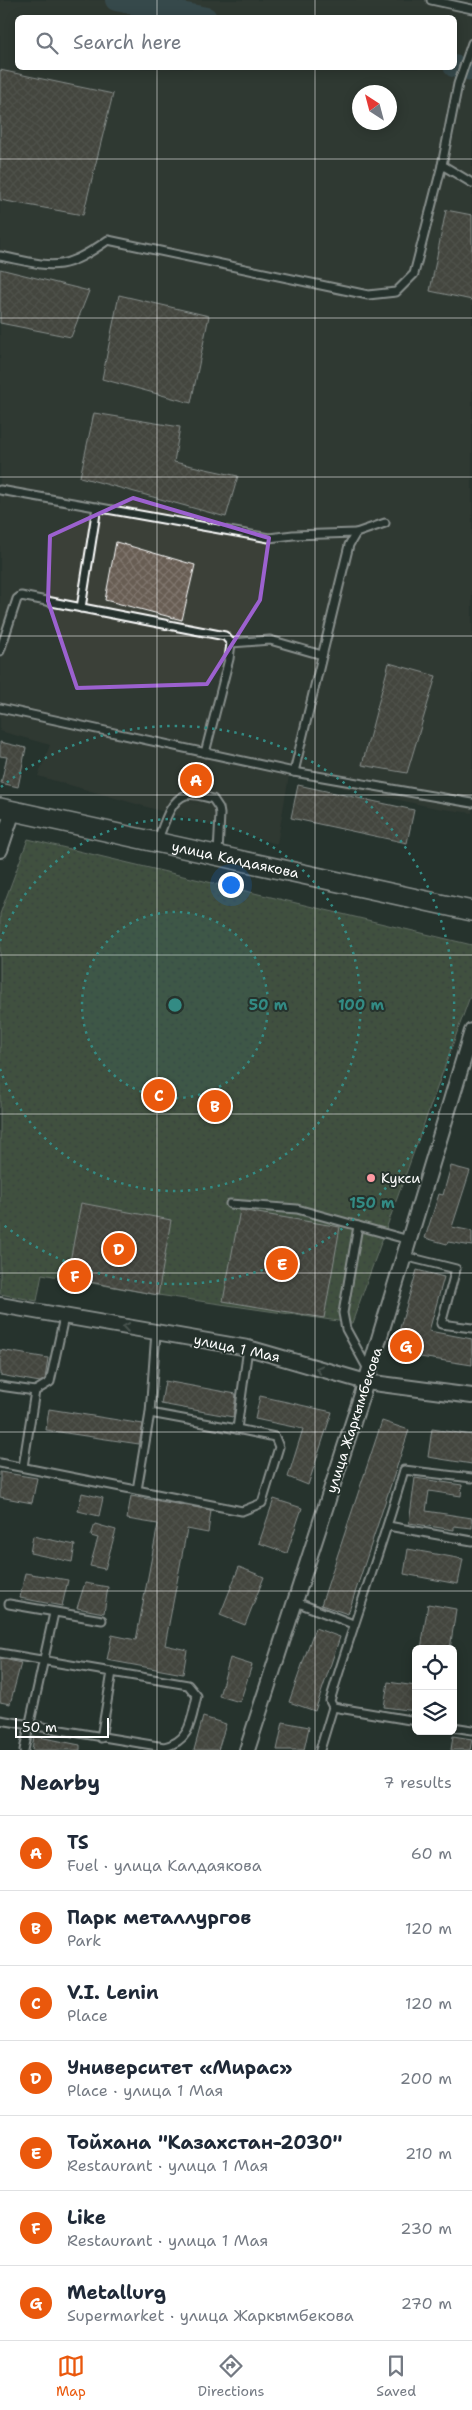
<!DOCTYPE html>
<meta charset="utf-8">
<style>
:root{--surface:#fff;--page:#f6f6f7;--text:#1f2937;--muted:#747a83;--line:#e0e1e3;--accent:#ea580c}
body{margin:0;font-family:"Shantell Sans",sans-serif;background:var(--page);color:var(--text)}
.controls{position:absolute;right:15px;bottom:15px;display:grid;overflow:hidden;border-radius:8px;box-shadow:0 2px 12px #0003}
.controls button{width:45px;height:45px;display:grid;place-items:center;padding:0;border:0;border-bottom:1px solid var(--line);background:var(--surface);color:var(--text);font:25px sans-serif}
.compass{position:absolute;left:352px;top:85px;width:45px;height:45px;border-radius:50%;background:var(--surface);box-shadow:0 2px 12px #0003;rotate:324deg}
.scale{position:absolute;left:15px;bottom:12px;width:94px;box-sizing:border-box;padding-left:5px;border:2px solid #fff;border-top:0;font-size:14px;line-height:18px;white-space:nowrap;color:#fff;-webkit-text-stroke:4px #26332d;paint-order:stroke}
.you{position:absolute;left:230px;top:884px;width:18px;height:18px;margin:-12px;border:4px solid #fff;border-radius:50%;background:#1a73e8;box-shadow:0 0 0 8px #1a73e833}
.badge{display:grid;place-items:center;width:32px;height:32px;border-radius:50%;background:var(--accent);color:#fff;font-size:16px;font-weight:700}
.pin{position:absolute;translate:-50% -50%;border:2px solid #fff;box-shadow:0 1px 5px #0006}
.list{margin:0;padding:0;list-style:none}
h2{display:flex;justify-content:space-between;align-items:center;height:65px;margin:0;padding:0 20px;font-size:21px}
h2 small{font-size:16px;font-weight:400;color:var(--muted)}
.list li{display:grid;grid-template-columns:32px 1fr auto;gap:15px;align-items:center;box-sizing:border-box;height:75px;padding:0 20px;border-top:1px solid var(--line)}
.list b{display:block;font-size:19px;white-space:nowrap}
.list p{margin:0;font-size:16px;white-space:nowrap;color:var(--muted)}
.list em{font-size:16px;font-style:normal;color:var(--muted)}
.icon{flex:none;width:28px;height:28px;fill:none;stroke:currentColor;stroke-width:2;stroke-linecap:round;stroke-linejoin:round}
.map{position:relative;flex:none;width:472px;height:1750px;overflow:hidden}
.search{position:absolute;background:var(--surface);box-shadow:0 2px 12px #0003;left:15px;right:15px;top:15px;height:55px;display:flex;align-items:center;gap:12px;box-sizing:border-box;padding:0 18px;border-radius:8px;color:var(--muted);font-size:19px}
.sheet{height:590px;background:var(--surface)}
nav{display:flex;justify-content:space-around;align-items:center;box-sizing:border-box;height:70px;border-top:1px solid var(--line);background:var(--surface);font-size:14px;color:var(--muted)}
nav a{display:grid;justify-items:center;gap:2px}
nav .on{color:var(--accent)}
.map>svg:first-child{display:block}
</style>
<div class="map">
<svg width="472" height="1750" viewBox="0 0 472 1750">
<defs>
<pattern id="park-dots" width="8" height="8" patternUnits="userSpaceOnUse" patternTransform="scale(1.25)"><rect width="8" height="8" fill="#5f7356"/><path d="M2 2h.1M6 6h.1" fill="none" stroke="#535a50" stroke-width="1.8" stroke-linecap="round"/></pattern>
<pattern id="building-cross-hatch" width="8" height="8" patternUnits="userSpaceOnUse" patternTransform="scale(1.25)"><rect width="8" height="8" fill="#685d53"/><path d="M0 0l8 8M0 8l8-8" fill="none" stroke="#7f756d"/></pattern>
</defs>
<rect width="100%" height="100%" fill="#26332d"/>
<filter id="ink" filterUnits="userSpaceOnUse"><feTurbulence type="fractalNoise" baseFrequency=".02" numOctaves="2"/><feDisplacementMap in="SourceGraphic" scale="10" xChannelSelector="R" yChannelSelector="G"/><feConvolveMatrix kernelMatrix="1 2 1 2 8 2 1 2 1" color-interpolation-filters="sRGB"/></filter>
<g filter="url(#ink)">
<path fill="#3a4038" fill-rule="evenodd" d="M0 0H472V813L436 808 289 776 277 844 38 776 50 745 0 731ZM18 18H454V68H18ZM360 92H390V122H360Z"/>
<polygon fill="url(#park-dots)" stroke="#afb9aa" points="28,839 472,945 472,991 352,1323 158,1295 42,1274 37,1301 0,1294 0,914"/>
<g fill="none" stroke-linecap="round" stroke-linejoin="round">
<g stroke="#4a6570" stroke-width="22">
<polyline points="116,0 206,18"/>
<polyline points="454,66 472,70"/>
</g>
</g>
<g fill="url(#building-cross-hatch)" stroke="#fff">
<polygon points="0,70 113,94 83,215 0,200"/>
<polygon points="446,210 472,215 472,300 430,291"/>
<polygon points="0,269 89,291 71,337 0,323"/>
<polygon points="119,295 209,316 191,403 102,379"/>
<polygon points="94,413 180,427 174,462 238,476 226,517 80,477"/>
<polygon points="116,542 195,565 182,620 105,600"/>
<polygon points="389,663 436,676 407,773 362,765"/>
<polygon points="0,742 26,748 18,787 1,783 7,757 0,756"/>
<polygon points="298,785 414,810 407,843 291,818"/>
<polygon points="451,1166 470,1171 452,1227 472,1231 472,1246 448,1242 447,1244 425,1238 439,1194 443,1195"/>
<polygon points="81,1203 171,1220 158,1295 90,1282 90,1284 59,1281 61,1266 69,1267"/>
<polygon points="240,1210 340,1227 324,1318 223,1301"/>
<polygon points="417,1270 444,1277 429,1331 472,1339 472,1365 407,1355 397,1338"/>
<polygon points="0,1350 48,1358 45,1379 40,1382 0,1375"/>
<polygon points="165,1381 236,1394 233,1417 161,1404"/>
<polygon points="260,1396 332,1412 308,1485 288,1477 303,1429 255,1419"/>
<polygon points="49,1409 143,1424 139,1444 46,1430"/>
<polygon points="382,1421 409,1430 348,1614 321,1605"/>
<polygon points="432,1429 472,1435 472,1464 428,1457"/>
<polygon points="0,1472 37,1478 32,1503 0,1497"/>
<polygon points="415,1478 462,1485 461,1496 429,1491 426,1511 472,1518 472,1528 454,1526 454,1530 409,1523"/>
<polygon points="82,1493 103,1498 99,1516 78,1511"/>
<polygon points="131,1496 211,1510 208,1533 187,1529 165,1645 187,1650 183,1674 107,1660 112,1635 136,1640 158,1524 127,1519"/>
<polygon points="274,1499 302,1508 287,1553 259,1543"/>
<polygon points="95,1524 116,1530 105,1569 90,1566 98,1538 91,1536"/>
<polygon points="33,1536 75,1545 72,1562 30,1553"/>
<polygon points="408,1549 463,1559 458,1584 404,1574"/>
<polygon points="239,1567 264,1577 245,1625 220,1615"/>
<polygon points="25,1573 68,1580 62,1606 20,1598"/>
<polygon points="85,1583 108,1587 104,1613 77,1608"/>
<polygon points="428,1604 456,1609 450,1649 421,1649"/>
<polygon points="315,1628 340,1637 315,1711 289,1702"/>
<polygon points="0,1658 21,1663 10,1704 0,1702"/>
<polygon points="230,1658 252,1665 240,1702 219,1696"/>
<polygon points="388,1682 416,1686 416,1711 384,1707"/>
<polygon points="203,1717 226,1724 218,1750 194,1750"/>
<polygon points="283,1722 309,1727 304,1750 277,1750"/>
<polygon points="34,1736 80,1745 80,1750 32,1750"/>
<polygon points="453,1736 472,1739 470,1750 451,1750"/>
</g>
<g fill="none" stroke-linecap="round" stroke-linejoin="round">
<g stroke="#fff" stroke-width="11">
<g id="lane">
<polyline points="431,0 472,9"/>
<polyline points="472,43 458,84 442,165 472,183"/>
<path d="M0 256C54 267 61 273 108 240L368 295 396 292 414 274 442 165"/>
<polyline points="0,490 269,538 293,535 356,533"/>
<polyline points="81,608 97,507"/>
<polyline points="231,643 270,640 322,655"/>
<polyline points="0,651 17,599 21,596 225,636 231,643 229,659 205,753"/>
<polyline points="0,708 294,772 472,803"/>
<polyline points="294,772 349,545 356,533 385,523"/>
<path d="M157 842C163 828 169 800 186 795 194 793 205 797 213 799L219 808 220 814 218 854"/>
<polyline points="230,1204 297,1209 409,1240"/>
<polyline points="358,1226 343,1313 346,1329 369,1371"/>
<polyline points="404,1256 456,1269 441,1324 472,1328"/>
<polyline points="156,1332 150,1413 237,1429"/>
<polyline points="0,1386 35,1391 50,1382 64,1317"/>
<polyline points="0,1463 242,1511 262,1503 279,1447 275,1437 237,1429 248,1348"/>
<polyline points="23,1467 35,1391"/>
<polyline points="137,1490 150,1413"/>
<polyline points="388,1526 472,1541"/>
<polyline points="296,1602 353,1624"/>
<polyline points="9,1604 102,1620"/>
<path d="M0 1653 188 1685 197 1696C191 1720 191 1741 164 1747L0 1720"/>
<polyline points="333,1707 416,1721"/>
<polyline points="453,1727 472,1730"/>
<polyline points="101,1738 112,1672"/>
<polyline points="24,1750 54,1613"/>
<path d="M320 1750 333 1707 330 1701C353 1624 382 1548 404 1470L472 1478"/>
</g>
</g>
<g stroke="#fff" stroke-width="18">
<g id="street">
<polyline points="0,850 13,811"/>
<polyline points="0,1305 248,1348 366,1382 472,1396"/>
<polyline points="247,1750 366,1382 472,1031"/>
</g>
</g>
<g stroke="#fff" stroke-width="22">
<g id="secondary">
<path id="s1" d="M0 808 472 911"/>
</g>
</g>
<use href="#lane" stroke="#26332d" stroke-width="7"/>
<use href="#street" stroke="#26332d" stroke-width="14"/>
<use href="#secondary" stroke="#26332d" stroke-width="19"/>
</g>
<defs><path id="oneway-chevron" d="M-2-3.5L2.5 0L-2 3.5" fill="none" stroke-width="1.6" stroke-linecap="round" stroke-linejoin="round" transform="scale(1.25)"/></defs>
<g stroke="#727a76">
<use href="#oneway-chevron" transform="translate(126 1327) rotate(-171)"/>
<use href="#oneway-chevron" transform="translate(319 1369) rotate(-164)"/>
</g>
</g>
<path d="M0 0H472V1750H0ZM133 498 269 538 260 600 207 684 77 688 48 601 50 536Z" fill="#26332d" fill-opacity=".55" fill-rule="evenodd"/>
<path fill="none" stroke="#9c61cf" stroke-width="4" stroke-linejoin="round" d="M133 498 269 538 260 600 207 684 77 688 48 601 50 536Z"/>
<path fill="none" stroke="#fff" stroke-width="1" stroke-opacity="0.55" d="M157 0V18M315 0V18M157 68V1750M315 68V1750M0 159H472M0 318H472M0 477H472M0 636H472M0 795H472M0 955H472M0 1114H472M0 1273H472M0 1432H472M0 1591H472"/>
<circle cx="175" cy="1005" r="93" fill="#338b84" fill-opacity=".12"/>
<g fill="none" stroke="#338b84" stroke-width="2.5" stroke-dasharray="2.5 5">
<circle cx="175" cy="1005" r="93"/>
<path d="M0 941A186 186 0 1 1 0 1069"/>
<path d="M1 787A279 279 0 1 1 1 1223"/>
</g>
<circle fill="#ff9aa2" stroke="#26332d" stroke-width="2" cx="371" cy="1178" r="5"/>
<g text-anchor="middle" stroke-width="4" stroke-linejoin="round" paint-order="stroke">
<g font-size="14" fill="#fff" stroke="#26332d">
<text dy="5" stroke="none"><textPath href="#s1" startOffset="241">улица Калдаякова</textPath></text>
<text transform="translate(237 1348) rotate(12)" y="5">улица 1 Мая</text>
<text transform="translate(354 1420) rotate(-72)" y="5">улица Жаркымбекова</text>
</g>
<g font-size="14" fill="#fff" stroke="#26332d" text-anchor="start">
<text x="381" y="1183">Кукси</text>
</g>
</g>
<circle cx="175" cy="1005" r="8" fill="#338b84" stroke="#26332d" stroke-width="2.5"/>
<g font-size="15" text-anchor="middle" font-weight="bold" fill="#338b84" stroke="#26332d" stroke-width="4" stroke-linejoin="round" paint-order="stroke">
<text x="268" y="1010">50 m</text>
<text x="361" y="1010">100 m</text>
<text x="372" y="1208">150 m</text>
</g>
</svg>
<div class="controls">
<button><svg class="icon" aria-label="locate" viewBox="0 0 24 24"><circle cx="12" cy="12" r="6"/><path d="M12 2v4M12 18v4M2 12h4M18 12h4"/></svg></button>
<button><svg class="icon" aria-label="layers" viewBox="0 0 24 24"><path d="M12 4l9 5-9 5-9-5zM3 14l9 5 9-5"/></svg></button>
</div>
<svg class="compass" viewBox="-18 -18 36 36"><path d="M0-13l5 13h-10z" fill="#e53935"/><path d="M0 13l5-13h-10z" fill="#747a83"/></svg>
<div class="scale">50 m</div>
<div class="you"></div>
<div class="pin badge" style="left:196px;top:780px">A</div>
<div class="pin badge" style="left:215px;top:1106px">B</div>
<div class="pin badge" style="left:159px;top:1095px">C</div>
<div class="pin badge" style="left:119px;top:1249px">D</div>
<div class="pin badge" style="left:282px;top:1264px">E</div>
<div class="pin badge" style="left:75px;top:1276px">F</div>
<div class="pin badge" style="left:406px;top:1346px">G</div>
<div class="search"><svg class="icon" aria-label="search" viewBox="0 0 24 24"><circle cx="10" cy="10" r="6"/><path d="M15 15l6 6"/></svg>Search here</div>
</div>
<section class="sheet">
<h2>Nearby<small>7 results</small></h2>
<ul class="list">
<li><span class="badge">A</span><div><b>TS</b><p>Fuel · улица Калдаякова</p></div><em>60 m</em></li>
<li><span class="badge">B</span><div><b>Парк металлургов</b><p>Park</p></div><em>120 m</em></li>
<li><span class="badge">C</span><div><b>V.I. Lenin</b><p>Place</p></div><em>120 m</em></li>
<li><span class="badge">D</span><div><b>Университет «Мирас»</b><p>Place · улица 1 Мая</p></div><em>200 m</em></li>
<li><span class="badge">E</span><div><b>Тойхана &quot;Казахстан-2030&quot;</b><p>Restaurant · улица 1 Мая</p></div><em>210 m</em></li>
<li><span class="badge">F</span><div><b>Like</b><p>Restaurant · улица 1 Мая</p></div><em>230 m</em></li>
<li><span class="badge">G</span><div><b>Metallurg</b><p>Supermarket · улица Жаркымбекова</p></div><em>270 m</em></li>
</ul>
</section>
<nav>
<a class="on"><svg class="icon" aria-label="map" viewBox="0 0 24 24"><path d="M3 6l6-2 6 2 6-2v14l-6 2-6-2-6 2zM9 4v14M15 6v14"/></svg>Map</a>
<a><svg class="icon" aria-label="directions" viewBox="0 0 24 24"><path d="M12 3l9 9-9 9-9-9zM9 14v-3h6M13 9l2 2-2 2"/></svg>Directions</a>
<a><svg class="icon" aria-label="saved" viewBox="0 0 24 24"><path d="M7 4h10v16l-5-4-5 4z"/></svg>Saved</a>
</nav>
